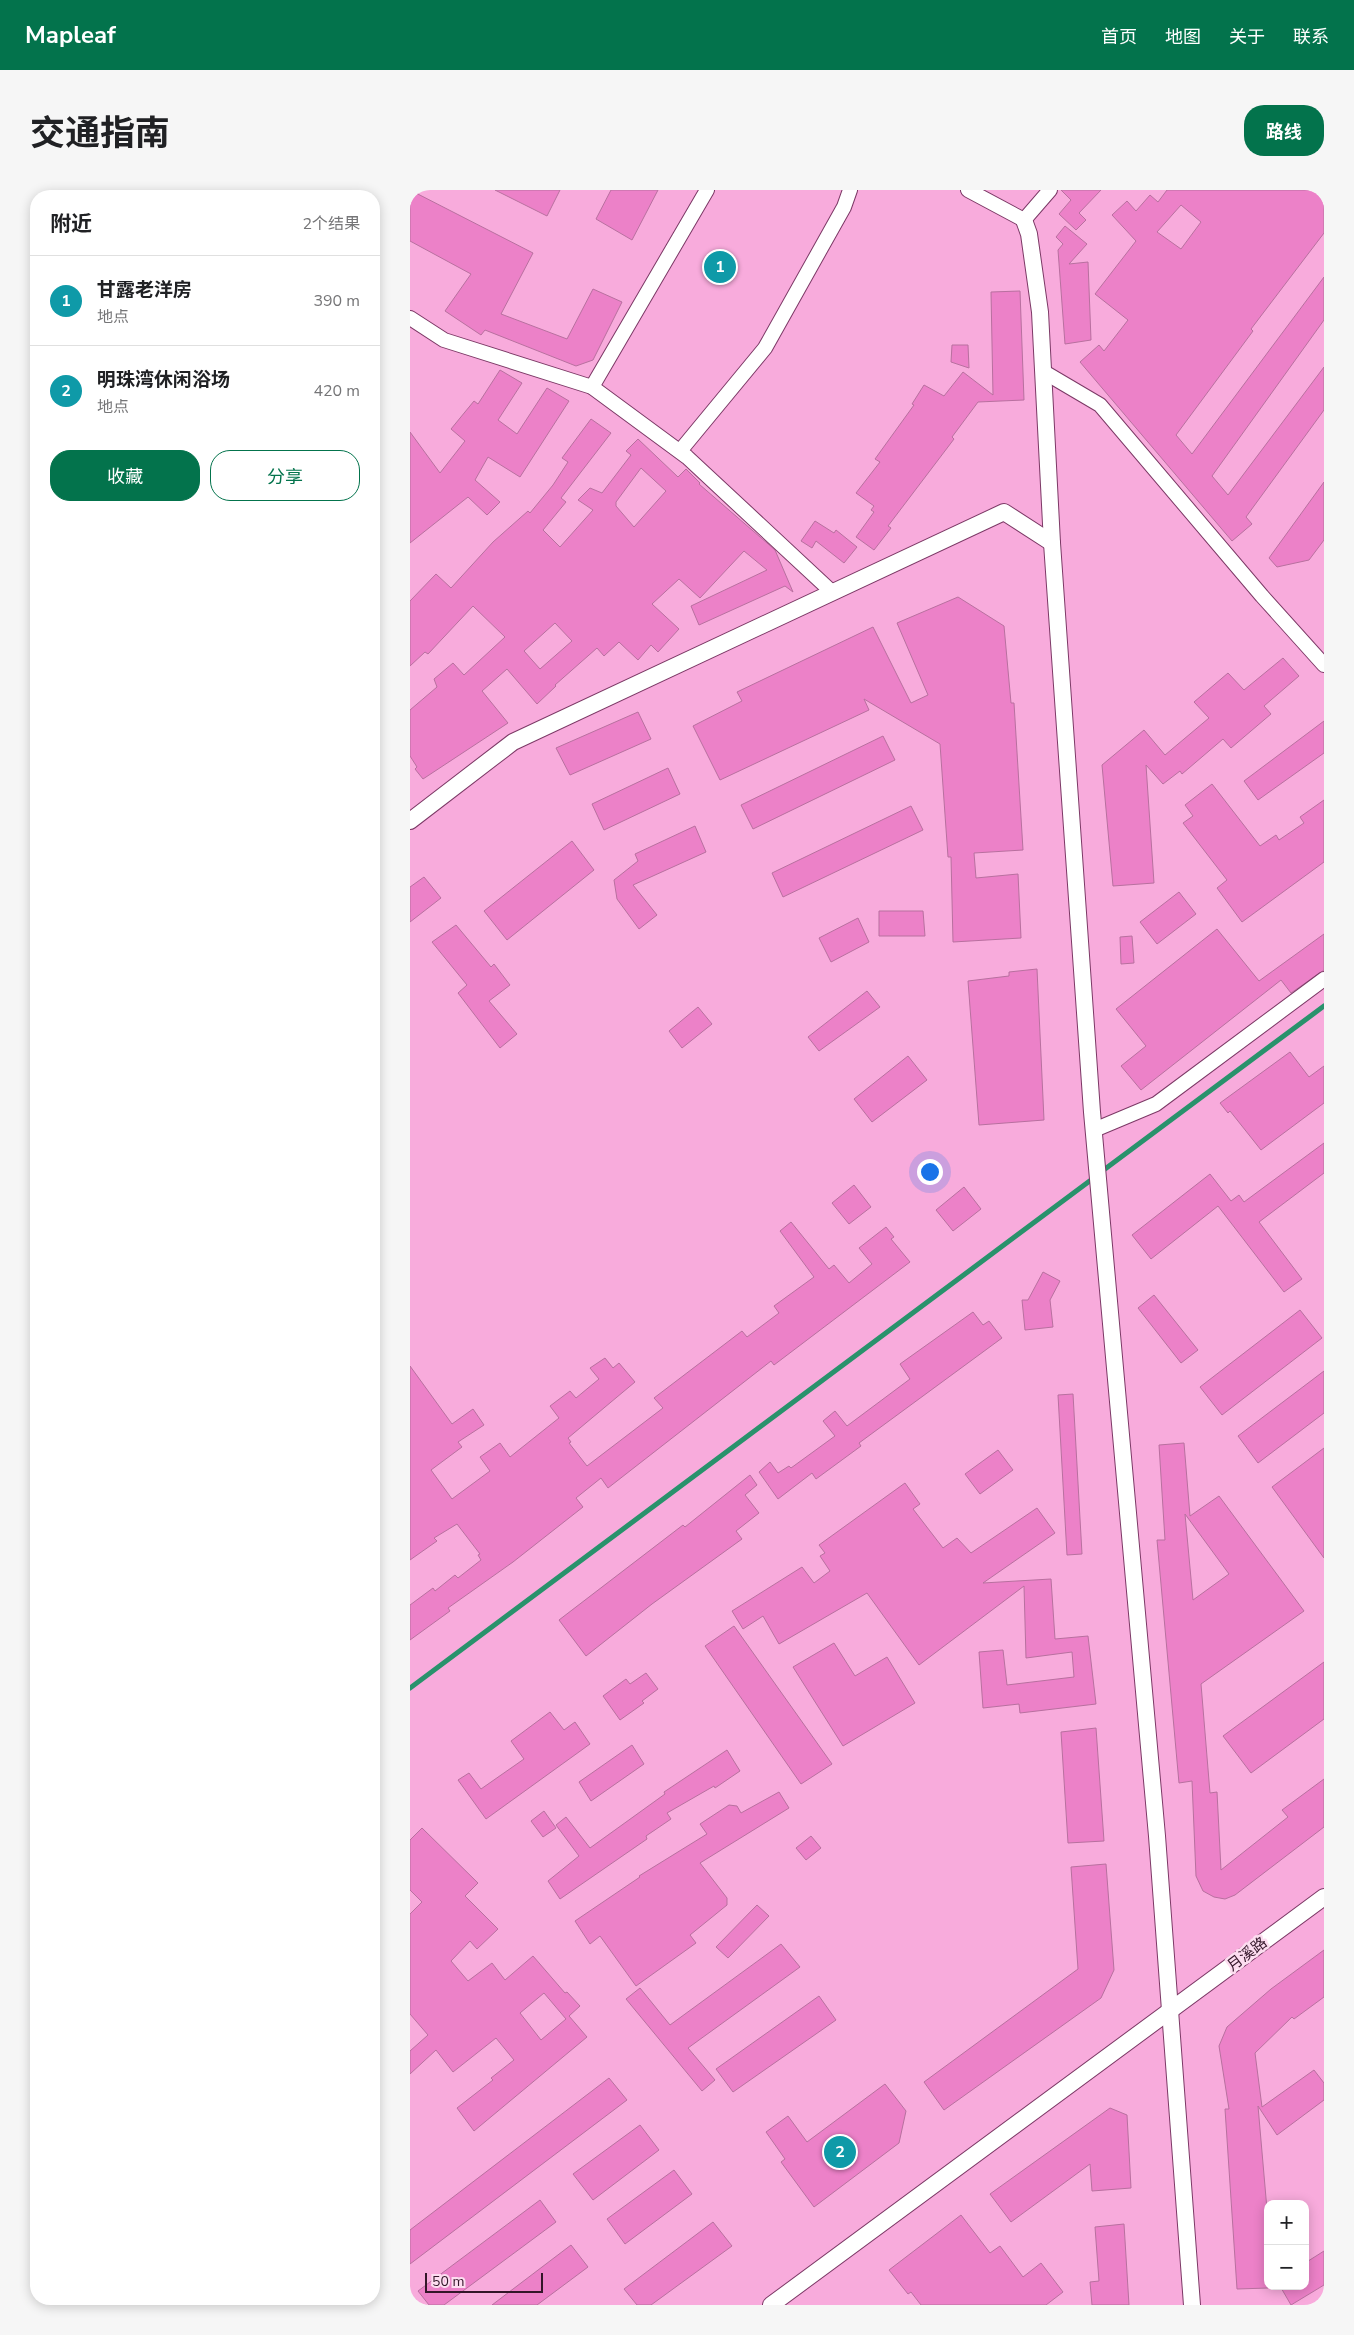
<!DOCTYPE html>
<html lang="zh">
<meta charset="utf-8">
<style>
:root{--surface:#fff;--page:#f6f6f6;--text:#202124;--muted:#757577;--line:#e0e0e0;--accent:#03734c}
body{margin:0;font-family:"Nunito Sans","Noto Sans SC",sans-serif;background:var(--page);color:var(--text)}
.controls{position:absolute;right:15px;bottom:15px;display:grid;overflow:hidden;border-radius:10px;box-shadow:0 2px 12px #0003}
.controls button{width:45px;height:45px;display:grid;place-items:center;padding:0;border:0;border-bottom:1px solid var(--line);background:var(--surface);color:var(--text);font:25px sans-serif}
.scale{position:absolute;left:15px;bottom:12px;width:118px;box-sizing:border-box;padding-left:5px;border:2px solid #331629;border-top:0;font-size:14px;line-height:18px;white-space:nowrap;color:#331629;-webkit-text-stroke:4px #fdddf0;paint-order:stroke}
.you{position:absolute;left:519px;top:981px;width:18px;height:18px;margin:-12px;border:4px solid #fff;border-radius:50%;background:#1a73e8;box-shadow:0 0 0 8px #1a73e833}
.badge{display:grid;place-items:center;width:32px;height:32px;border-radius:50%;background:var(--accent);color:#fff;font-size:16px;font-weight:700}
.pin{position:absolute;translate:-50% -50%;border:2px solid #fff;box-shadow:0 1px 5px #0006}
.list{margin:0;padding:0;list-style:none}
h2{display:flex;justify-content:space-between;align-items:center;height:65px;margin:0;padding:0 20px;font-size:21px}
h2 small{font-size:16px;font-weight:400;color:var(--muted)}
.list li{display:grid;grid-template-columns:32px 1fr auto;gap:15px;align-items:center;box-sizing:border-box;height:90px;padding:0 20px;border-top:1px solid var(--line)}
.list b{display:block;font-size:19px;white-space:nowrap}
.list p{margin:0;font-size:16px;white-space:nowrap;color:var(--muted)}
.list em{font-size:16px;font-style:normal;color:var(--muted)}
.actions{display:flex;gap:10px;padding:15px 20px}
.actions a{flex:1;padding:11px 0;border:1px solid var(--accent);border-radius:20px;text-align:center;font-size:18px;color:var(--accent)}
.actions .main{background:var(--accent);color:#fff}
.map{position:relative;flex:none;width:914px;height:2115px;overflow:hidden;border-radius:20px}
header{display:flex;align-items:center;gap:30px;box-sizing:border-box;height:70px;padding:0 25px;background:var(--accent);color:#fff}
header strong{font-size:24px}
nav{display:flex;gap:28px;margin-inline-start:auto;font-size:18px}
.intro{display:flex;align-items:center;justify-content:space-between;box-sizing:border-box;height:120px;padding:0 30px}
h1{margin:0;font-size:35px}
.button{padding:12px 22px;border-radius:20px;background:var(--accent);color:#fff;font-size:18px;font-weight:700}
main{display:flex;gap:30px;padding:0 30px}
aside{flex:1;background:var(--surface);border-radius:20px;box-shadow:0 2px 12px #0003}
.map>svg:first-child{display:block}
</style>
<header>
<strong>Mapleaf</strong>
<nav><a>首页</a><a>地图</a><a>关于</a><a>联系</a></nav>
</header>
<div class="intro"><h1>交通指南</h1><a class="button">路线</a></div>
<main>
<aside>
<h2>附近<small>2个结果</small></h2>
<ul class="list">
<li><span class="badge" style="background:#0f9aa8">1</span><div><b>甘露老洋房</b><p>地点</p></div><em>390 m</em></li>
<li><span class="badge" style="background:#0f9aa8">2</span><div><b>明珠湾休闲浴场</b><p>地点</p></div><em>420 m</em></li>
</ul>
<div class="actions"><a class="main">收藏</a><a>分享</a></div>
</aside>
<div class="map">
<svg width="914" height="2115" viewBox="0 0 914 2115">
<rect width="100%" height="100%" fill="#f8abdc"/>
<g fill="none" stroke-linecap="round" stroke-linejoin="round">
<g stroke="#29926c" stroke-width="5">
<polyline points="691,982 914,816"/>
<polyline points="0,1498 685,987"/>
</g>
</g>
<g fill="#ec81c8" stroke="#b8709f" fill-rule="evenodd">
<polygon points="0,0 123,63 91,124 157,149 183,99 212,112 183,170 166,176 75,140 71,145 35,121 61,84 0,51"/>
<polygon points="85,0 150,0 137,26"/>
<polygon points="201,0 248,0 222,50 186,29"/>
<polygon points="651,0 691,0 669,23 676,30 666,40 649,24 661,10"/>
<path d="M757 0H914V43L841 139 843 141 766 245 782 264 914 87V130L802 286 818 305 914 177V220L836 327 842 334 822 351 670 172 689 155 694 161 718 130 685 104 726 51 702 25 717 11 726 21 740 5 748 12ZM771 15 791 32 771 59 747 42Z"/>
<polygon points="655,36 677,54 659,74 678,72 681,150 655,154 648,60 653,54 646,47"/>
<polygon points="610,101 614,210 568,212 542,247 544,249 478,336 481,338 464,360 446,347 464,322 461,320 464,316 446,303 470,272 465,269 504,215 502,214 514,195 534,206 553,182 583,205 581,102"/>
<polygon points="542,155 558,155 559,178 541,172"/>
<polygon points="90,180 112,193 88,230 107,244 137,198 159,211 110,287 78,267 65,290 90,312 77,325 58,307 0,353 0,242 30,283 55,251 41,239 64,211 68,214"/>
<path d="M181 229 201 243 151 308 156 312 133 340 150 357 183 320 168 310 180 298 192 303 221 265 216 261 228 249 268 287 276 279 290 293 289 294 365 360 383 402 375 396 289 435 281 416 357 380 334 361 290 408 269 389 242 414 269 439 248 462 241 455 228 470 209 452 194 466 187 458 145 495 146 496 127 514 97 479 72 501 98 533 13 589 5 579 7 577 0 566V520L27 497 24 489 43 473 54 485 95 447 63 416 18 464 15 462 0 476V411L26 384 41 398 83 352 118 321 120 323 143 295 158 272 152 268ZM231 278 256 301 224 337 206 316V312ZM145 433 162 451 130 479 114 461Z"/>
<polygon points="914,292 914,350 899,370 867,377 859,368"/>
<polygon points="405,331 424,343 426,340 447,357 434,373 406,351 402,358 391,351"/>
<polygon points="548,407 594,436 601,513 604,513 613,660 564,663 566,688 608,684 611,748 543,752 541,667 538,667 530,554 454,509 459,520 310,590 283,536 332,511 327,502 463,437 501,513 518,505 487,433"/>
<polygon points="873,468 889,486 854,516 861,524 821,558 813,549 772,584 770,581 753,594 736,575 744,693 703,696 692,575 734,540 755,565 799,528 784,512 818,483 834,500"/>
<polygon points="228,522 241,549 160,585 146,558"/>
<polygon points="914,531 914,563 848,610 834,591"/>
<polygon points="473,546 485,570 343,639 331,615"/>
<polygon points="258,578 270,604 194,640 182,614"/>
<polygon points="802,594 850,656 866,645 869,650 894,633 890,627 914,610 914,672 832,732 807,698 817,690 773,633 783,626 775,615"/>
<polygon points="501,616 513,640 373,707 362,683"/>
<polygon points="285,636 296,662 223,695 247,725 229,739 207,709 204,690 228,671 225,664"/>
<polygon points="162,651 184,680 97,750 74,721"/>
<polygon points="14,687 31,708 0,732 0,697"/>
<polygon points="769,702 786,724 747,754 730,732"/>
<polygon points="469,721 513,721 515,746 469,746"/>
<polygon points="448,728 459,752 421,772 409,748"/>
<polygon points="46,735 81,777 84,774 100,795 79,811 107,844 90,858 48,803 57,795 22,752"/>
<polygon points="807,739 849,791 914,744 914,780 881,803 871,790 731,900 711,876 736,856 706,819"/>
<polygon points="722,746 724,773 711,774 710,747"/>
<polygon points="627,779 634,930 569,935 558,791 599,786 599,782"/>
<polygon points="457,801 470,817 409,861 398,847"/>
<polygon points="288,817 302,834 272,858 259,841"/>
<polygon points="880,862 899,887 914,876 914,913 851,960 820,921 818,923 810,913"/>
<polygon points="498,866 517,890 462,932 444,909"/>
<polygon points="914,953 914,983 849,1032 892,1089 874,1102 808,1016 741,1069 722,1045 800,984 821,1011 829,1005 834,1012"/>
<polygon points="444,995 461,1017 439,1034 422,1013"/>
<polygon points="554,997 571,1019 543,1041 526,1020"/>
<polygon points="381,1032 419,1079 424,1075 439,1093 462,1074 449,1058 476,1037 484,1047 481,1049 500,1072 364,1175 361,1171 198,1298 191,1288 166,1308 173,1317 103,1372 38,1418 40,1421 0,1450 0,1415 23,1398 25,1401 45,1385 48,1388 71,1370 68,1365 70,1364 47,1334 24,1348 27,1351 0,1370 0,1176 42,1234 63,1219 74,1235 48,1252 52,1257 21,1280 42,1309 80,1281 70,1267 90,1253 100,1267 149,1228 140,1216 160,1201 166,1208 189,1189 180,1178 195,1168 203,1178 209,1173 225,1192 158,1248 161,1252 159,1253 177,1276 253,1218 244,1208 332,1141 337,1147 369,1123 364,1116 404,1087 370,1041"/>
<polygon points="633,1082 650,1091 640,1110 643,1137 615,1140 612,1110 618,1110"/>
<polygon points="744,1105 788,1160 771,1173 728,1118"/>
<polygon points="890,1120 912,1148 812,1225 790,1197"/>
<polygon points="563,1122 573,1135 579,1131 592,1148 449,1253 451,1256 406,1289 402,1283 368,1309 349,1282 360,1272 368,1283 379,1276 381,1278 425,1246 413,1231 425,1221 437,1236 500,1189 490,1174"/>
<polygon points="914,1181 914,1223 848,1273 828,1246"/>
<polygon points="663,1204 672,1364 657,1365 648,1205"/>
<path d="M774 1253 780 1326 809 1306 894 1421 791 1494 800 1603 807 1602 811 1680 878 1627 872 1620 914 1589V1637L825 1705 815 1709 804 1707 793 1701 786 1686 782 1591 769 1593 747 1350H755L749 1255ZM775 1324 819 1384 783 1410Z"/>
<polygon points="914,1258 914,1368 862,1297"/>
<polygon points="588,1260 603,1280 570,1304 555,1284"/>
<polygon points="340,1285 347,1295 335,1305 349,1323 326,1341 332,1349 242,1414 176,1466 149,1430 273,1335 275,1337"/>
<polygon points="495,1293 510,1314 503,1319 533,1358 547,1348 561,1363 627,1318 645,1343 573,1393 641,1389 645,1449 678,1446 686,1514 610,1523 609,1514 573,1518 569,1462 593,1460 597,1495 664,1487 662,1462 616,1468 614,1396 509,1475 457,1403 369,1454 353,1426 333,1439 322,1421 392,1377 404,1393 420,1381 410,1366 415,1363 409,1355"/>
<polygon points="324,1436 422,1574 391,1594 295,1456"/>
<polygon points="424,1453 445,1486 477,1467 505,1513 433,1556 383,1477"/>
<polygon points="914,1472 914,1529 841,1583 813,1546"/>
<polygon points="236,1483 248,1499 232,1511 234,1513 210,1530 193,1506 216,1489 220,1494"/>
<polygon points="140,1522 154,1540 165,1532 180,1554 76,1629 48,1590 59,1583 71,1599 114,1569 101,1551"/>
<polygon points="686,1538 694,1651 658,1653 651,1542"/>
<polygon points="222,1555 234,1574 181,1611 169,1592"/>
<polygon points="317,1560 330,1581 305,1598 304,1596 257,1623 261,1629 236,1646 237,1649 150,1709 138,1691 169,1666 146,1635 156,1627 180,1658 255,1604 254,1602"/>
<polygon points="369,1602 379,1618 290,1673 317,1708 317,1715 280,1745 286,1753 226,1796 190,1746 180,1754 165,1731 230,1687 229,1686 297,1644 290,1634 319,1615 327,1616 331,1623"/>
<polygon points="134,1621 146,1638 133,1647 121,1631"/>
<path d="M12 1638 68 1693 55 1706 88 1739 67 1759 60 1751 41 1771 58 1791 82 1773 95 1790 123 1766 155 1803 157 1802 170 1816 159 1826 177 1847 64 1941 47 1918 83 1890 81 1888 104 1870 86 1848 43 1882 26 1860 0 1884V1861L18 1845 0 1824V1724L12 1712 0 1700V1650ZM134 1803 156 1829 131 1850 110 1823Z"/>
<polygon points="401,1646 411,1658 396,1670 386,1658"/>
<polygon points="696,1674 704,1780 691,1808 534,1920 514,1892 668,1779 661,1677"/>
<polygon points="347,1715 359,1726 318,1768 306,1757"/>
<polygon points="371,1754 390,1777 278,1858 305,1890 292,1901 216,1809 230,1798 260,1835"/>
<polygon points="914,1760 914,1807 884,1829 882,1827 845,1863 852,1917 904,1880 914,1893 914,1910 867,1945 848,1916 858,2031 858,2098 827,2099 815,1919 819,1919 809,1856 817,1837 861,1799"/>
<polygon points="409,1806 426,1830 323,1902 306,1879"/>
<polygon points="199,1888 217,1910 0,2074 0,2040"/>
<polygon points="475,1894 496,1921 489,1953 404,2017 371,1972 375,1969 356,1942 378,1926 397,1952"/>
<polygon points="700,1918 717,1925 721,1998 682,2001 680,1974 601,2032 580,2004"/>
<polygon points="230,1935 249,1960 183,2010 163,1984"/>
<polygon points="264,1980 282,2004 215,2054 197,2029"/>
<polygon points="130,2010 146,2032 34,2115 19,2115 8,2101"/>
<polygon points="551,2025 580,2063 590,2056 613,2087 631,2073 653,2102 636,2115 511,2115 501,2102 498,2104 479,2080"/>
<polygon points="303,2032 322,2056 241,2115 227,2115 214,2099"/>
<polygon points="714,2034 719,2115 682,2115 680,2092 689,2091 685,2037"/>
<polygon points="161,2055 178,2077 127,2115 82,2115"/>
<polygon points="914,2061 914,2095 881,2115 870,2096 895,2096 895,2073"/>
</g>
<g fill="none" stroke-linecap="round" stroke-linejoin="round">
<g stroke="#7c3966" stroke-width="16">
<g id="minor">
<polyline points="558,0 614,30 640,0"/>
<polyline points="0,128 34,150 182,197 277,267 422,402"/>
<polyline points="634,182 690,215 852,406 914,475"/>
<polyline points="182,197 297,0"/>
<polyline points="270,261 355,158 434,17 440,0"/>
<polyline points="684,940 746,914 914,789"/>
</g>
</g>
<g stroke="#7c3966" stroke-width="18">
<g id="tertiary">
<polyline points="614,30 619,44 630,122 642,353 682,922 747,1646 782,2115"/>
<polyline points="0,631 103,552 594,322 642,353"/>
<polyline points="361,2115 914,1707"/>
</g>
</g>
<use href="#minor" stroke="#fff" stroke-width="14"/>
<use href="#tertiary" stroke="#fff" stroke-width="16"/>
</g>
<g text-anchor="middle" stroke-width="5" stroke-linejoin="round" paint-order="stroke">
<g font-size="15" fill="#331629" stroke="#fdddf0">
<text transform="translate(837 1764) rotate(-37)" y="5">月溪路</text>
</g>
</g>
</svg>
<div class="controls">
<button>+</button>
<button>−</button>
</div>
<div class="scale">50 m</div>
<div class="you"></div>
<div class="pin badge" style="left:310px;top:77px;background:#0f9aa8">1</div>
<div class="pin badge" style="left:430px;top:1962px;background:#0f9aa8">2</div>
</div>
</main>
